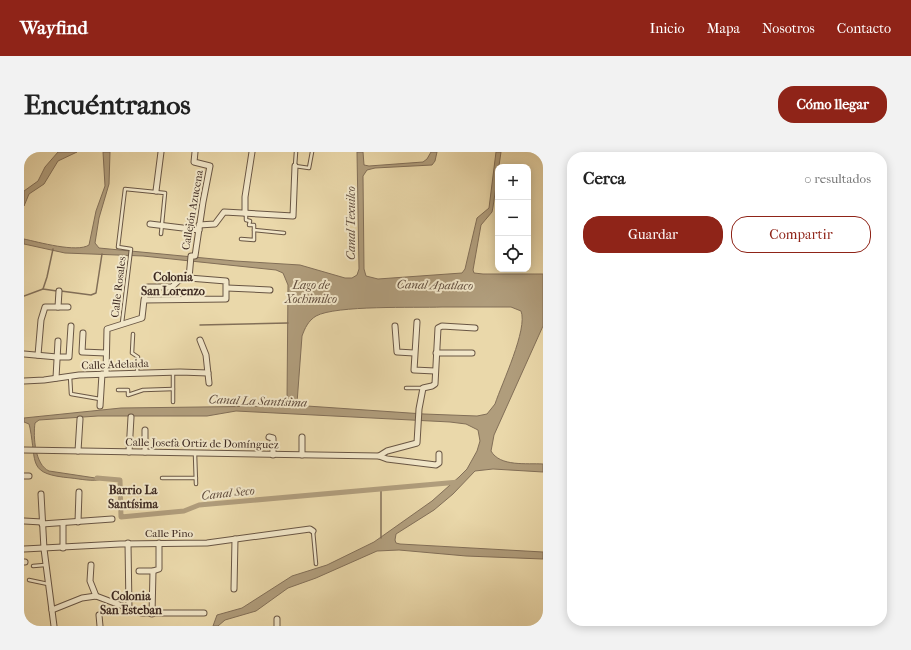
<!DOCTYPE html>
<html lang="es">
<meta charset="utf-8">
<style>
:root{--surface:#fff;--page:#f2f2f2;--text:#222;--muted:#767676;--line:#e0e0e0;--accent:#8f2418}
body{margin:0;font-family:"IM FELL French Canon",serif;background:var(--page);color:var(--text)}
.controls{position:absolute;right:12px;top:12px;display:grid;overflow:hidden;border-radius:8px;box-shadow:0 2px 10px #0003}
.controls button{width:36px;height:36px;display:grid;place-items:center;padding:0;border:0;border-bottom:1px solid var(--line);background:var(--surface);color:var(--text);font:20px sans-serif}
.list{margin:0;padding:0;list-style:none}
h2{display:flex;justify-content:space-between;align-items:center;height:52px;margin:0;padding:0 16px;font-size:17px}
h2 small{font-size:13px;font-weight:400;color:var(--muted)}
.actions{display:flex;gap:8px;padding:12px 16px}
.actions a{flex:1;padding:9px 0;border:1px solid var(--accent);border-radius:16px;text-align:center;font-size:14px;color:var(--accent)}
.actions .main{background:var(--accent);color:#fff}
.icon{flex:none;width:22px;height:22px;fill:none;stroke:currentColor;stroke-width:2;stroke-linecap:round;stroke-linejoin:round}
.map{position:relative;flex:none;width:519px;height:474px;overflow:hidden;border-radius:16px}
header{display:flex;align-items:center;gap:24px;box-sizing:border-box;height:56px;padding:0 20px;background:var(--accent);color:#fff}
header strong{font-size:19px}
nav{display:flex;gap:22px;margin-inline-start:auto;font-size:14px}
.intro{display:flex;align-items:center;justify-content:space-between;box-sizing:border-box;height:96px;padding:0 24px}
h1{margin:0;font-size:28px}
.button{padding:10px 18px;border-radius:16px;background:var(--accent);color:#fff;font-size:14px;font-weight:700}
main{display:flex;gap:24px;padding:0 24px}
aside{flex:1;background:var(--surface);border-radius:16px;box-shadow:0 2px 10px #0003}
.map>svg:first-child{display:block}
</style>
<header>
<strong>Wayfind</strong>
<nav><a>Inicio</a><a>Mapa</a><a>Nosotros</a><a>Contacto</a></nav>
</header>
<div class="intro"><h1>Encuéntranos</h1><a class="button">Cómo llegar</a></div>
<main>
<div class="map">
<svg width="519" height="474" viewBox="0 0 519 474">
<rect width="100%" height="100%" fill="#ead8aa"/>
<filter id="stains"><feTurbulence type="fractalNoise" baseFrequency=".005" numOctaves="4"/><feColorMatrix values="0 0 0 0 .2 0 0 0 0 .09 0 0 0 0 .02 0 0 0 .5 -.17"/></filter>
<radialGradient id="worn" r=".72"><stop offset=".6" stop-color="#630" stop-opacity="0"/><stop offset="1" stop-color="#630" stop-opacity=".3"/></radialGradient>
<g fill="#b09d7c" stroke="#826f58" fill-rule="evenodd">
<polygon points="34,0 53,0 34,9 20,32 5,42 0,54 0,39 14,29 21,15"/>
<path d="M79 0H86L85 32 75 66 71 91 75 96 211 109 276 113 321 126H328L333 123 335 117 333 0H339L340 13 345 14 399 10 403 7 407 0H413L411 9 408 13 351 16 343 18 339 24 340 117 342 124 354 127 438 121 441 117 453 66 465 56 472 0H477L469 55 468 60 457 73 449 118 450 121 459 122H519V174L470 283 467 299C476 315 503 311 519 312V320L469 317 451 319 429 342 410 358 372 382 371 388 372 391 376 392 519 400V407L442 404 375 398 353 399 292 426 264 436 232 459 201 468 194 474H189L193 463 218 456 268 424 303 413 350 390 408 349 435 325 443 317 453 299 456 289 454 278 442 272 426 270 212 259 183 264H74L15 268 11 271C9 285 11 313 25 319L78 327C69 330 57 327 47 326 3 322 13 312 6 276L5 272 0 270V266L97 256 258 254 263 249 264 133 259 121 252 118 119 104 41 101 0 92V87C14 90 53 101 65 93L72 59 81 34ZM418 155H487L497 159C504 177 478 231 471 252L463 262 453 264 400 262 283 254 273 251 278 184C281 176 284 169 292 164 312 153 391 156 418 155Z"/>
</g>
<g fill="none" stroke-linecap="round" stroke-linejoin="round">
<g stroke="#826f58" stroke-width="1.5">
<polyline points="19,137 33,139"/>
<polyline points="37,139 67,143 72,141 78,102"/>
<polyline points="0,144 19,137 23,125 29,97"/>
<polyline points="176,173 264,171"/>
<polyline points="357,338 357,386"/>
</g>
<polyline stroke="#b09d7c" stroke-width="5" points="73,326 96,328 97,365 160,359 175,353 435,330"/>
<g stroke="#695644" stroke-width="4.5">
<g id="lane">
<polyline points="272,0 271,14 285,16 288,0"/>
<polyline points="230,78 260,81"/>
<polyline points="217,87 230,88 230,73 225,73 226,69 222,68 222,61"/>
<polyline points="98,171 107,97 94,95 101,37 141,41 137,82"/>
<polyline points="109,182 108,201 114,205 113,221"/>
<polyline points="46,224 47,242 76,247"/>
<polyline points="382,236 398,236"/>
<polyline points="94,238 104,238 104,243 119,238 149,237"/>
<polyline points="149,250 149,220"/>
<polyline points="171,302 172,332"/>
<polyline points="138,326 172,326"/>
<polyline points="289,379 292,412"/>
<polyline points="9,414 21,413"/>
<polyline points="5,428 24,432"/>
</g>
</g>
<g stroke="#695644" stroke-width="7">
<g id="street">
<polyline points="132,39 137,0"/>
<polyline points="221,61 221,45 228,0"/>
<polyline points="126,72 175,78"/>
<polyline points="175,73 191,72 200,60 269,64 271,14"/>
<polyline points="165,126 167,104 171,104 179,50 186,14 170,10 171,0"/>
<polyline points="203,136 246,138"/>
<polyline points="34,155 35,139"/>
<polyline points="393,170 390,218 411,219"/>
<polyline points="371,174 373,200 390,201"/>
<polyline points="59,181 58,200 82,201"/>
<polyline points="176,188 182,203 185,231"/>
<polyline points="412,201 448,201"/>
<polyline points="0,202 33,205 45,205 47,174"/>
<polyline points="14,203 17,168 21,155 44,155"/>
<polyline points="82,222 83,177 118,166 120,148 124,135 148,135 155,128 165,126 202,129 202,147 120,148"/>
<polyline points="32,226 34,189"/>
<polyline points="0,229 20,228 55,223 156,220 184,221"/>
<polyline points="76,254 78,222"/>
<polyline points="245,285 249,286 249,303"/>
<polyline points="0,298 355,304 363,299 393,291 395,257 399,236 408,234 411,232 414,176 418,174 451,176"/>
<polyline points="54,299 56,267"/>
<polyline points="105,300 107,265"/>
<polyline points="121,300 121,278"/>
<polyline points="278,303 278,285"/>
<polyline points="355,304 363,307 412,313 415,311 415,302"/>
<polyline points="0,324 5,324"/>
<polyline points="17,342 20,397 30,474"/>
<polyline points="0,369 18,370"/>
<polyline points="54,370 55,340"/>
<polyline points="18,372 88,367"/>
<polyline points="39,372 39,396"/>
<polyline points="104,391 105,457"/>
<polyline points="0,397 96,392 183,391 286,377 289,379"/>
<polyline points="0,410 1,410"/>
<polyline points="67,413 66,429 72,444"/>
<polyline points="115,419 129,419"/>
<polyline points="210,437 211,387"/>
<polyline points="28,458 58,446 72,444 117,461 180,461"/>
<polyline points="128,462 129,419 135,417 135,391"/>
<polyline points="75,463 76,474"/>
<polyline points="253,474 253,467"/>
</g>
</g>
<use href="#lane" stroke="#f1e6c8" stroke-width="2.5"/>
<use href="#street" stroke="#f1e6c8" stroke-width="5"/>
</g>
<g text-anchor="middle" stroke-width="4" stroke-linejoin="round" paint-order="stroke">
<g font-size="11" fill="#3e2a22" stroke="#f1e6c8">
<text transform="translate(168 58) rotate(-80)" y="4">Callejón Azucena</text>
<text transform="translate(94 135) rotate(-83)" y="4">Calle Rosales</text>
<text transform="translate(91 212) rotate(-2)" y="4">Calle Adelaida</text>
<text transform="translate(178 291) rotate(1)" y="4">Calle Josefa Ortiz de Domínguez</text>
<text x="145" y="385">Calle Pino</text>
</g>
<g font-size="12" font-style="italic" fill="#604c3d" stroke="#f1e6c8">
<text transform="translate(327 71) rotate(-90)" y="4">Canal Texuilco</text>
<text x="287" y="137">Lago de<tspan x="287" dy="14">Xochimilco</tspan></text>
<text transform="translate(411 133) rotate(1)" y="4">Canal Apatlaco</text>
<text transform="translate(234 249) rotate(2)" y="4">Canal La Santísima</text>
<text transform="translate(204 341) rotate(-6)" y="4">Canal Seco</text>
</g>
<g font-size="12" font-weight="bold" fill="#3e2a22" stroke="#f1e6c8">
<text x="149" y="129">Colonia<tspan x="149" dy="14">San Lorenzo</tspan></text>
<text x="109" y="342">Barrio La<tspan x="109" dy="14">Santísima</tspan></text>
<text x="107" y="448">Colonia<tspan x="107" dy="14">San Esteban</tspan></text>
</g>
</g>
<rect width="100%" height="100%" filter="url(#stains)"/>
<rect width="100%" height="100%" fill="url(#worn)"/>
</svg>
<div class="controls">
<button>+</button>
<button>−</button>
<button><svg class="icon" aria-label="locate" viewBox="0 0 24 24"><circle cx="12" cy="12" r="6"/><path d="M12 2v4M12 18v4M2 12h4M18 12h4"/></svg></button>
</div>
</div>
<aside>
<h2>Cerca<small>0 resultados</small></h2>
<ul class="list">
</ul>
<div class="actions"><a class="main">Guardar</a><a>Compartir</a></div>
</aside>
</main>
